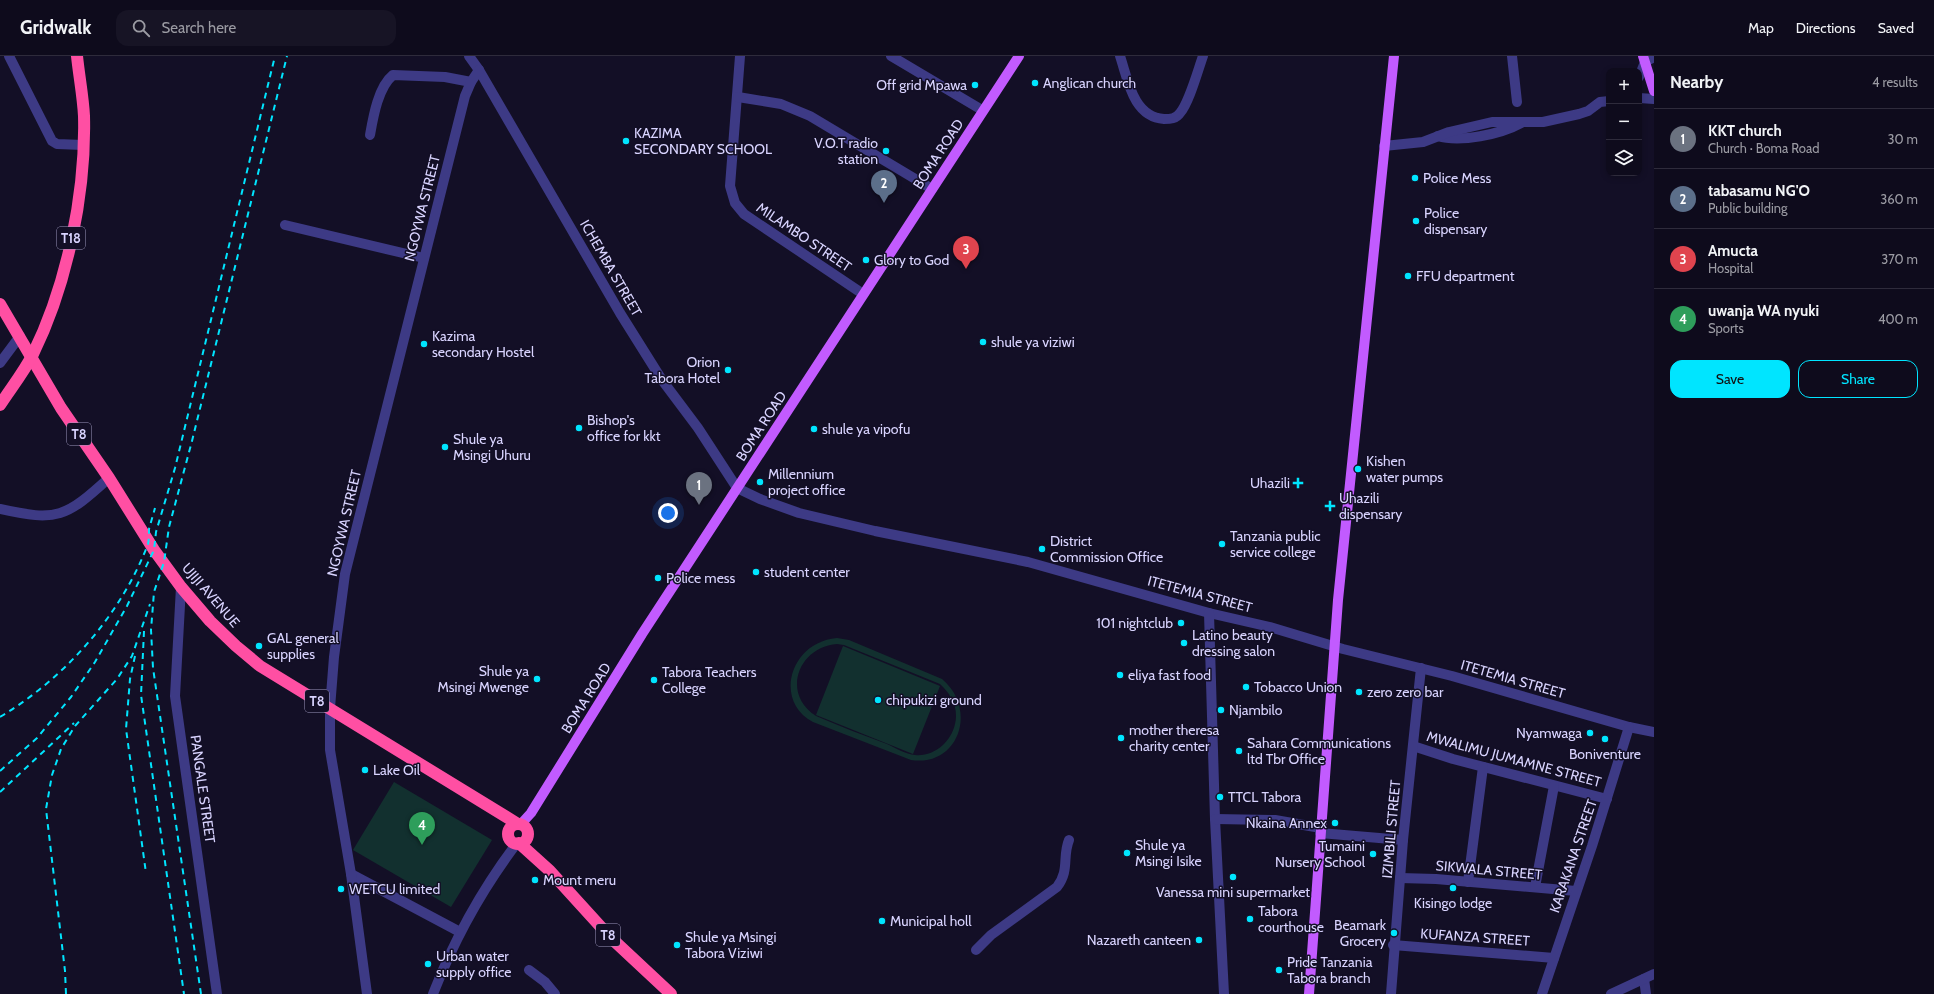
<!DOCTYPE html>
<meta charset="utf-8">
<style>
:root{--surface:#0e0b1c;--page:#171425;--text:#f1f3f6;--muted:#9b9ba3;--line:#2e2b3b;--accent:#00e5ff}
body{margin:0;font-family:Cabin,sans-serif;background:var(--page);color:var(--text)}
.controls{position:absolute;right:12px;top:12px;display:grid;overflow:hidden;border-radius:8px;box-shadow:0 2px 6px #0003}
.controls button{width:36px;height:36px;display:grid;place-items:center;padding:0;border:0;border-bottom:1px solid var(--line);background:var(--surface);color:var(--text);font:20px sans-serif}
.you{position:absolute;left:668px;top:457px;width:14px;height:14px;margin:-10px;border:3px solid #fff;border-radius:50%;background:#1a73e8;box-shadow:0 0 0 6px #1a73e833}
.badge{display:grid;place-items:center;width:26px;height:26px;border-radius:50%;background:var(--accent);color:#fff;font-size:13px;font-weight:700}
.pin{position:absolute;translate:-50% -33px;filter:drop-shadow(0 1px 2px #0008)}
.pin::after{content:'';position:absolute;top:21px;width:14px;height:12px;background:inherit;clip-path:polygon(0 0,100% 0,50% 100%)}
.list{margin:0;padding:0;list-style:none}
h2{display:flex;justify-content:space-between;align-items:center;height:52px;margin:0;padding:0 16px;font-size:17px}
h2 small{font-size:13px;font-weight:400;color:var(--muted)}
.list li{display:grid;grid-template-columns:26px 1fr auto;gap:12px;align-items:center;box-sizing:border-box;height:60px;padding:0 16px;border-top:1px solid var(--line)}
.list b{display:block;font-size:15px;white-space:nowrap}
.list p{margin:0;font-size:13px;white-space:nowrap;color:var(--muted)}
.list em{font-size:13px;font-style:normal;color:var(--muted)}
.actions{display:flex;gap:8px;padding:12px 16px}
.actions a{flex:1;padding:9px 0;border:1px solid var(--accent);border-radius:12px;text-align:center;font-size:14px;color:var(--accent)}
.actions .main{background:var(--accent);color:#111}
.icon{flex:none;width:22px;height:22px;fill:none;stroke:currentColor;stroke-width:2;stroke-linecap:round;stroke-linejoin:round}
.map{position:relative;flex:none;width:1654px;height:938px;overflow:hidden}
header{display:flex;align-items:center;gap:24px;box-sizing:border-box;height:56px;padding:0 20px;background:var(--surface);border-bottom:1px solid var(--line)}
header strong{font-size:19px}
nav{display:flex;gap:22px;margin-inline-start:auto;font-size:14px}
.search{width:280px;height:36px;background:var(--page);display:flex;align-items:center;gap:10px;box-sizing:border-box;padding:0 14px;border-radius:12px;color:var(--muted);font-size:15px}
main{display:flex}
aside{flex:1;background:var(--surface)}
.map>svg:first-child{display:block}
</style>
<header>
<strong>Gridwalk</strong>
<div class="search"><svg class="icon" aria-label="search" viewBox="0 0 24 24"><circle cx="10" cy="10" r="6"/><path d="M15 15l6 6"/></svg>Search here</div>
<nav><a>Map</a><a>Directions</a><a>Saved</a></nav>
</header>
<main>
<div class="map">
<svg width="1654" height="938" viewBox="0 0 1654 938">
<rect width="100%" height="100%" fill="#130f26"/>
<g fill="#12302f" fill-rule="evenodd">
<path d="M837 582 849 584 942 623C978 653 959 711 911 704L813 666C773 645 790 586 837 582ZM837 588 844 589 940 628C951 638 959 652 955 668 951 686 934 701 915 699 906 698 895 692 887 688 863 679 839 670 816 660 781 638 798 591 837 588Z"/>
<polygon points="843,590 940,630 913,698 816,659"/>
<polygon points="394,726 492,784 451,851 353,794"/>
</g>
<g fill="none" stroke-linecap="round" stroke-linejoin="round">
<g stroke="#3d3a85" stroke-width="10">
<polyline points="9,0 52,85 57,88 83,89"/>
<polyline points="469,0 479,14 620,257 662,324 698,372 737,432 760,443 799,457 875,475 1028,506 1209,557 1270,571 1343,593 1452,620 1629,671 1654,676"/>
<polyline points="740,0 730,130 735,147 744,158 863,238"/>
<polyline points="891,0 982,54"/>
<path d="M1120 0C1128 24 1133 61 1164 63 1170 63 1176 63 1180 57 1189 47 1198 14 1203 0"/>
<polyline points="1512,0 1517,46"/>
<polyline points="1639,21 1645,6 1654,1"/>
<polyline points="738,41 781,48 810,60 932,133"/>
<polyline points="1639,42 1654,43"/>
<path d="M370 79C373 62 378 31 393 19L445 21 471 26"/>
<path d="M1438 80C1460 87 1501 78 1521 67"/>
<polyline points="1384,90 1423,86 1449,76 1492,66 1543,66 1579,58 1588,55 1600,46 1609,45"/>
<polyline points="285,169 424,202"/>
<polyline points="0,307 20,280"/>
<path d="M0 453C58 466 66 461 109 422"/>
<polyline points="181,531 175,640 217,938"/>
<polyline points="1209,557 1215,763 1224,938"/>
<polyline points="1413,690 1453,703 1607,743"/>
<polyline points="1215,763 1275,764 1321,772"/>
<polyline points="1320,777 1403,784"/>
<polyline points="351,818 460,876"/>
<polyline points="1400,822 1436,823 1576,835"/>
<polyline points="1468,826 1483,711"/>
<polyline points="1535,831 1554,730"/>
<polyline points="1393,889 1554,902"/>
<path d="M976 894 991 879 1057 831C1070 814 1062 801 1069 784"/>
<polyline points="529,914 545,926 555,938"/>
<polyline points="1644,923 1646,938"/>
<polyline points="367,938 351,818 330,694 330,652 334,601 345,518 465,40 471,26 479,14"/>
<path d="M433 938C454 884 482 833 517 787"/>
<polyline points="1391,938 1403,784 1421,612"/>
<polyline points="1542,938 1592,790 1629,671"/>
<polyline points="1611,938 1654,918"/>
</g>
<g stroke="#c25bff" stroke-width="10">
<polyline points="1643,0 1654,35"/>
<polyline points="521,768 531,757 642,578 1019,0"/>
<polyline points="1309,938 1338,544 1394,0"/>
</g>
<g stroke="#ff4fa3" stroke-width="12">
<polyline points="0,248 61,352 109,422 154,494 181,531 210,565 236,590 260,610 518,768"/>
<path d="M0 349C11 332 24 316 33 298 67 229 86 137 84 60 83 40 79 20 77 0"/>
<circle cx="518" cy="778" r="10"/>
<polyline points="519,787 550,815 610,881 671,938"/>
</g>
<g stroke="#00e5ff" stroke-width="2" stroke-dasharray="6 5" stroke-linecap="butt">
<polyline points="144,575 141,639 184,938"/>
<polyline points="135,600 130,623 126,673 146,817"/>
<path d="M0 661C65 622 121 559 148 488 149 483 149 478 149 473 151 466 153 459 155 452"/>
<polyline points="0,715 37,682 71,641 95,606 127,550 154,494 156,476 175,412 275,0"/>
<polyline points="0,736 74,667"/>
<polyline points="66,938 65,915 46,753 52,719 61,693 75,670 117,623 132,600 150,548"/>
<polyline points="201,938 153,612 151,574 154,536 164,506 169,471 192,385 287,0"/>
</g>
</g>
<g fill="#00e5ff" stroke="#130f26" stroke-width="1.5">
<circle cx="1035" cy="27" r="4"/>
<circle cx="975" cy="29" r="4"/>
<circle cx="626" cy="85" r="4"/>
<circle cx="886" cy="95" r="4"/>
<circle cx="1415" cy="122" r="4"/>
<circle cx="1416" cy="165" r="4"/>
<circle cx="866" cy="204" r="4"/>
<circle cx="1408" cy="220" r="4"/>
<circle cx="983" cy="286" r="4"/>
<circle cx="424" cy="288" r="4"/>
<circle cx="728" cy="314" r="4"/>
<circle cx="579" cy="372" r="4"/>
<circle cx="814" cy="373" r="4"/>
<circle cx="445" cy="391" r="4"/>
<circle cx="1358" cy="413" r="4"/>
<circle cx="760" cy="426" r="4"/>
<path d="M1296 421h4v4h4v4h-4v4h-4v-4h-4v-4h4z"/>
<path d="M1328 444h4v4h4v4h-4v4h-4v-4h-4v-4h4z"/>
<circle cx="1222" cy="488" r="4"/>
<circle cx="1042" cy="493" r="4"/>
<circle cx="756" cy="516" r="4"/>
<circle cx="658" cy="522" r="4"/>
<circle cx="1181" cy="567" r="4"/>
<circle cx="1184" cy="587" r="4"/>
<circle cx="259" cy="590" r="4"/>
<circle cx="1120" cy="619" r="4"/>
<circle cx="537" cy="623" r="4"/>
<circle cx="654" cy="624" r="4"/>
<circle cx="1246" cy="631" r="4"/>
<circle cx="1359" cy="636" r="4"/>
<circle cx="878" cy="644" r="4"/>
<circle cx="1221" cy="654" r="4"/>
<circle cx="1590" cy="677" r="4"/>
<circle cx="1121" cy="682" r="4"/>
<circle cx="1605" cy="683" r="4"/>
<circle cx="1239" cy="695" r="4"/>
<circle cx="365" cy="714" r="4"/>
<circle cx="1220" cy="741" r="4"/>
<circle cx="1335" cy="767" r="4"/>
<circle cx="1127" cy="797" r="4"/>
<circle cx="1373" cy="798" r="4"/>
<circle cx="1233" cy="821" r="4"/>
<circle cx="535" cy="824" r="4"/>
<circle cx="1453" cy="832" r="4"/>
<circle cx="341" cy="833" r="4"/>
<circle cx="1250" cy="863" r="4"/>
<circle cx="882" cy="865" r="4"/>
<circle cx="1394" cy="877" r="4"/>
<circle cx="1199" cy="884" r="4"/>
<circle cx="677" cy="889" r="4"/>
<circle cx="428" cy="908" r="4"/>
<circle cx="1279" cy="914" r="4"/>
</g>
<g text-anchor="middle" stroke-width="3" stroke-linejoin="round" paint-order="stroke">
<g fill="#130f26" stroke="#9e99be" stroke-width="1">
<rect x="57" y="171" width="28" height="22" rx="3"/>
<rect x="67" y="367" width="24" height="22" rx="3"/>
<rect x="305" y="634" width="24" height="22" rx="3"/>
<rect x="596" y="868" width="24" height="22" rx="3"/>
</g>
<g font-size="13" font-weight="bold" fill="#d9d4ff">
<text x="71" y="187">T18</text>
<text x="79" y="383">T8</text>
<text x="317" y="650">T8</text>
<text x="608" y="884">T8</text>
</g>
<g font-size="14" fill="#d9d4ff" stroke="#130f26" text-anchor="start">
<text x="1043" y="32">Anglican church</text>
<text x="967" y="34" text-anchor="end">Off grid Mpawa</text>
<text x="634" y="82">KAZIMA<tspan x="634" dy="16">SECONDARY SCHOOL</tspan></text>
<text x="878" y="92" text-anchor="end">V.O.T radio<tspan x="878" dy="16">station</tspan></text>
<text x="1423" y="127">Police Mess</text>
<text x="1424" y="162">Police<tspan x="1424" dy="16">dispensary</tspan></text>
<text x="874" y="209">Glory to God</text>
<text x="1416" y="225">FFU department</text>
<text x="432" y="285">Kazima<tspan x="432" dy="16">secondary Hostel</tspan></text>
<text x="991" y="291">shule ya viziwi</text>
<text x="720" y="311" text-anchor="end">Orion<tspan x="720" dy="16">Tabora Hotel</tspan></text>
<text x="587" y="369">Bishop's<tspan x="587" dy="16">office for kkt</tspan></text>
<text x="822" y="378">shule ya vipofu</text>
<text x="453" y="388">Shule ya<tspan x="453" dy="16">Msingi Uhuru</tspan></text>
<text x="1366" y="410">Kishen<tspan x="1366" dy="16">water pumps</tspan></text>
<text x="768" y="423">Millennium<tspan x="768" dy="16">project office</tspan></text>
<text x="1290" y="432" text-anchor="end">Uhazili</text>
<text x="1339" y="447">Uhazili<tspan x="1339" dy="16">dispensary</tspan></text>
<text x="1230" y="485">Tanzania public<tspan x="1230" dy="16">service college</tspan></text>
<text x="1050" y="490">District<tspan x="1050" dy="16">Commission Office</tspan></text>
<text x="764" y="521">student center</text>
<text x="666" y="527">Police mess</text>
<text x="1173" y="572" text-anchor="end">101 nightclub</text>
<text x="1192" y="584">Latino beauty<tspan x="1192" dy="16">dressing salon</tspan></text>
<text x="267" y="587">GAL general<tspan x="267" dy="16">supplies</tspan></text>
<text x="529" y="620" text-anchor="end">Shule ya<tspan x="529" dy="16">Msingi Mwenge</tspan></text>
<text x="662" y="621">Tabora Teachers<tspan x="662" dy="16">College</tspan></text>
<text x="1128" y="624">eliya fast food</text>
<text x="1254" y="636">Tobacco Union</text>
<text x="1367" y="641">zero zero bar</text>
<text x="886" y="649">chipukizi ground</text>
<text x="1229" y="659">Njambilo</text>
<text x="1129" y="679">mother theresa<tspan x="1129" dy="16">charity center</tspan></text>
<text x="1582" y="682" text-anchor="end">Nyamwaga</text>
<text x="1247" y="692">Sahara Communications<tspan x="1247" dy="16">ltd Tbr Office</tspan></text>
<text x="1605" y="703" text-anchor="middle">Boniventure</text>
<text x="373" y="719">Lake Oil</text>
<text x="1228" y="746">TTCL Tabora</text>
<text x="1327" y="772" text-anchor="end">Nkaina Annex</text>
<text x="1135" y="794">Shule ya<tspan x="1135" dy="16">Msingi Isike</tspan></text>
<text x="1365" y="795" text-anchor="end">Tumaini<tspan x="1365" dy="16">Nursery School</tspan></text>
<text x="543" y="829">Mount meru</text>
<text x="349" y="838">WETCU limited</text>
<text x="1233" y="841" text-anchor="middle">Vanessa mini supermarket</text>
<text x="1453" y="852" text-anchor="middle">Kisingo lodge</text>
<text x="1258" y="860">Tabora<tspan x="1258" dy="16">courthouse</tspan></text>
<text x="890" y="870">Municipal holl</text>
<text x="1386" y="874" text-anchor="end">Beamark<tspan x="1386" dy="16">Grocery</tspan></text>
<text x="685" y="886">Shule ya Msingi<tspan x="685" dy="16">Tabora Viziwi</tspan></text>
<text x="1191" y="889" text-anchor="end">Nazareth canteen</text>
<text x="436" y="905">Urban water<tspan x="436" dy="16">supply office</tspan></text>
<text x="1287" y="911">Pride Tanzania<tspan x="1287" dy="16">Tabora branch</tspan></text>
</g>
<g font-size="14" fill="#d9d4ff" stroke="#130f26">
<text transform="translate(938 98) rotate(-57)" y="5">BOMA ROAD</text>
<text transform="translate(422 152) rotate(-76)" y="5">NGOYWA STREET</text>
<text transform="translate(804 181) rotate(34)" y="5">MILAMBO STREET</text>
<text transform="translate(611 212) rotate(60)" y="5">ICHEMBA STREET</text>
<text transform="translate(761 370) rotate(-57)" y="5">BOMA ROAD</text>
<text transform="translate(344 467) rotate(-77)" y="5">NGOYWA STREET</text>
<text transform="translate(1200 538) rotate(15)" y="5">ITETEMIA STREET</text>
<text transform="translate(211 539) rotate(49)" y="5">UJIJI AVENUE</text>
<text transform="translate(1513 623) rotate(16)" y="5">ITETEMIA STREET</text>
<text transform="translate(586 642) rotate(-58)" y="5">BOMA ROAD</text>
<text transform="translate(1514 703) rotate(15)" y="5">MWALIMU JUMAMNE STREET</text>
<text transform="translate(203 733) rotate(82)" y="5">PANGALE STREET</text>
<text transform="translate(1391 773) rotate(-85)" y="5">IZIMBILI STREET</text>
<text transform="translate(1573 800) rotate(-71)" y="5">KARAKANA STREET</text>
<text transform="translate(1489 814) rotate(5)" y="5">SIKWALA STREET</text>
<text transform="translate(1475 881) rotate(4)" y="5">KUFANZA STREET</text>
</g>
</g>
</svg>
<div class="controls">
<button>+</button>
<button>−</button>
<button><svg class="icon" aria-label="layers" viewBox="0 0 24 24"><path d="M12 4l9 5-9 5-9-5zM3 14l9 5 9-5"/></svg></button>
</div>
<div class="you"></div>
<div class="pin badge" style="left:699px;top:449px;background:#6b7280">1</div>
<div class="pin badge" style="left:884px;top:147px;background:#5c6f8a">2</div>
<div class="pin badge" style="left:966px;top:213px;background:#e0444e">3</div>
<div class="pin badge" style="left:422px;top:789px;background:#2e9e5b">4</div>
</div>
<aside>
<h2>Nearby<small>4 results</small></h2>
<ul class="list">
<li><span class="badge" style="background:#6b7280">1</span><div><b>KKT church</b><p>Church · Boma Road</p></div><em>30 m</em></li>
<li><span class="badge" style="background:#5c6f8a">2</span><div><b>tabasamu NG'O</b><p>Public building</p></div><em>360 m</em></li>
<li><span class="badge" style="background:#e0444e">3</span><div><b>Amucta</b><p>Hospital</p></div><em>370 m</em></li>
<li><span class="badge" style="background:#2e9e5b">4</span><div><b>uwanja WA nyuki</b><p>Sports</p></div><em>400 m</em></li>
</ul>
<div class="actions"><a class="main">Save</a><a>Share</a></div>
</aside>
</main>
